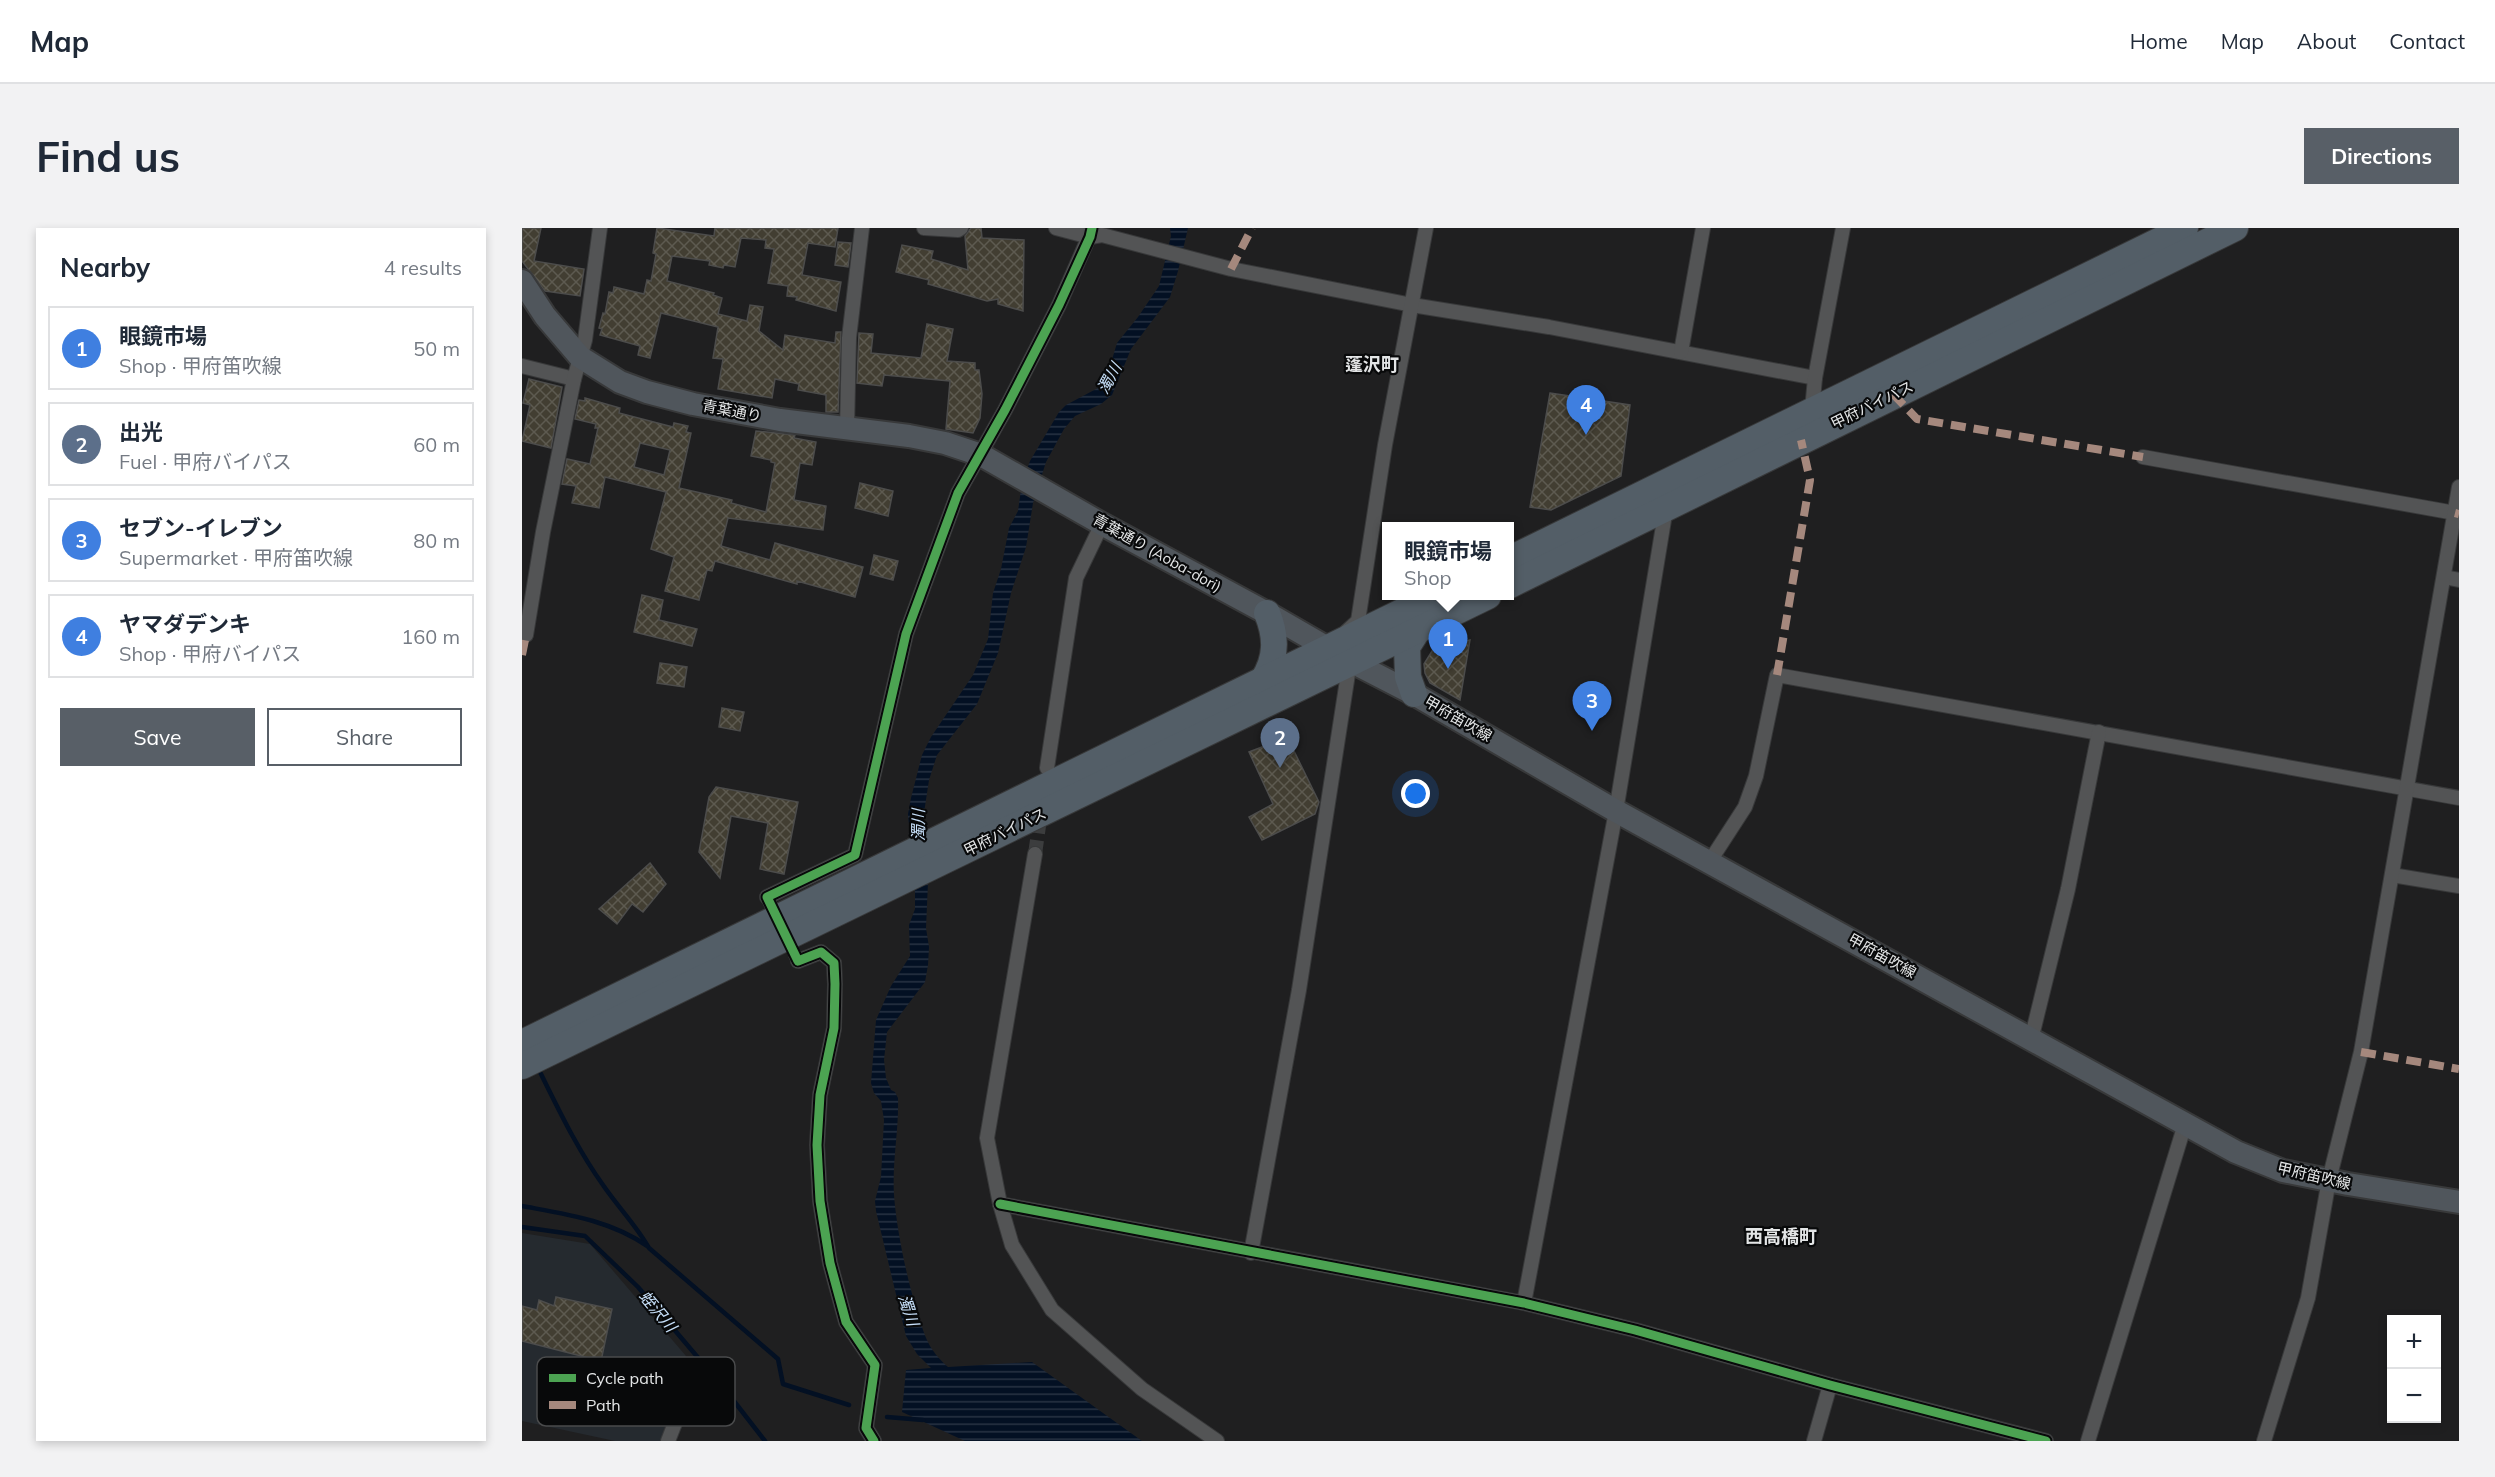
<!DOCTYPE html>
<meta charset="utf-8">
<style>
:root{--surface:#fff;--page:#f2f2f3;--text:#1f2937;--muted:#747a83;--line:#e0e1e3;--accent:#585f67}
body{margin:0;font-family:Mulish,"Noto Sans JP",sans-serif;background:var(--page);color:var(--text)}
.controls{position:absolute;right:18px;bottom:18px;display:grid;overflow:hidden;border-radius:0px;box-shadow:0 3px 9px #0003}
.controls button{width:54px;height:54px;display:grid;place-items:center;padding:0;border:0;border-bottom:2px solid var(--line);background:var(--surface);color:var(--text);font:30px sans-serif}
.you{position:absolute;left:894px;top:566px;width:21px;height:21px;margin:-15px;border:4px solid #fff;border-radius:50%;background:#1a73e8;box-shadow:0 0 0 9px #1a73e833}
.badge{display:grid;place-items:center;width:39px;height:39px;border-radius:50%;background:var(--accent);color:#fff;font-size:20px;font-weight:700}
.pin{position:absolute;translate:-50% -50px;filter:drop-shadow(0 2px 3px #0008)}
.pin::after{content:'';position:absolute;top:32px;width:21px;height:18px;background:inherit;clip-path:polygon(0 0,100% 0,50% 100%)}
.popup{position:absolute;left:860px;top:294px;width:132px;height:78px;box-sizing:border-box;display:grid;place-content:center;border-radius:0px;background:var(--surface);filter:drop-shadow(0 2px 4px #0005);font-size:20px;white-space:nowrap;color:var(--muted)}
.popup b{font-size:22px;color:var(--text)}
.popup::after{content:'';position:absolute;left:50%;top:100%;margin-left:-12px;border:12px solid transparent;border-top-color:var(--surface)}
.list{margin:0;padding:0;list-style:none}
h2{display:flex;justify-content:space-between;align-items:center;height:78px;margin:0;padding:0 24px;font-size:26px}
h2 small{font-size:20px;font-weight:400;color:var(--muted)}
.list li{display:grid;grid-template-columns:39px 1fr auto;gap:18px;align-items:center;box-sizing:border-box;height:84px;margin:0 12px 12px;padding:0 12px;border:2px solid var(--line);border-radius:0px}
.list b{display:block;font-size:22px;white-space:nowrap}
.list p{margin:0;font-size:20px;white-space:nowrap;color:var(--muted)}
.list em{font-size:20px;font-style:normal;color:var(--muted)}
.actions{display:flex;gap:12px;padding:18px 24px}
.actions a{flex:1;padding:14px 0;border:2px solid var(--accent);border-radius:0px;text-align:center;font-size:21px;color:var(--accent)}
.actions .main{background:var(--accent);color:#fff}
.map{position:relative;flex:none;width:1937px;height:1213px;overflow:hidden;border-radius:0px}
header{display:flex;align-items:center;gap:36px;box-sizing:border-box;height:84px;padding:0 30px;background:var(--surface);border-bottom:2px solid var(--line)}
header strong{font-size:28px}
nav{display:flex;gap:33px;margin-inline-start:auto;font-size:21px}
.intro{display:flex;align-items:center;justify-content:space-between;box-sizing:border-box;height:144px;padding:0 36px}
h1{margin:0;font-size:42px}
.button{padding:15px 27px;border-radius:0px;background:var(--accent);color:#fff;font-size:21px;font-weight:700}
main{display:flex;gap:36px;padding:0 36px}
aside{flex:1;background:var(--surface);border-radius:0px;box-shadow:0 3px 9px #0003}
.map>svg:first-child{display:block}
</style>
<header>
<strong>Map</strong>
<nav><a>Home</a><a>Map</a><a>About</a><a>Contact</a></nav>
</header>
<div class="intro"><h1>Find us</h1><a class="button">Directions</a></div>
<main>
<aside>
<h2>Nearby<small>4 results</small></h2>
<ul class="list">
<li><span class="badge" style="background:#3f7fe0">1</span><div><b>眼鏡市場</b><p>Shop · 甲府笛吹線</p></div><em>50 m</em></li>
<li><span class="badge" style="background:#5c6f8a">2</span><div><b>出光</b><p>Fuel · 甲府バイパス</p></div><em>60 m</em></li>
<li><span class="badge" style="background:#3f7fe0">3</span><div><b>セブン-イレブン</b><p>Supermarket · 甲府笛吹線</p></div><em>80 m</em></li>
<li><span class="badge" style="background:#3f7fe0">4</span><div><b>ヤマダデンキ</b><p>Shop · 甲府バイパス</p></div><em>160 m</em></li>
</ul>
<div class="actions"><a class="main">Save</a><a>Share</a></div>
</aside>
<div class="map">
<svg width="1937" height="1213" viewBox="0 0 1937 1213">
<defs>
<pattern id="water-rules" width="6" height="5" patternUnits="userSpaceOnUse" patternTransform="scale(1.5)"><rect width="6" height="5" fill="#031023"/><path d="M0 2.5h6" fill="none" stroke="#283343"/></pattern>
<pattern id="building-cross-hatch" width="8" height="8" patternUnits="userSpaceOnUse" patternTransform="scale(1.5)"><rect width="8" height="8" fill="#423e32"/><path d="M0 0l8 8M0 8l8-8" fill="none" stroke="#5d5a50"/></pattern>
</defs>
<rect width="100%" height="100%" fill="#1f1f20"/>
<polygon fill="#252a2f" points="0,1005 68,1016 164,1128 139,1213 93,1213 0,1193"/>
<path fill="url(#water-rules)" d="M648 0H666L656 43 648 69 609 121 590 167 579 176 553 188 542 201 524 234 511 275 504 319 489 365 476 425 455 476 415 527 407 552 400 598 406 654 404 700 407 719 406 737 403 754 365 804 362 832 364 850 369 862 373 864 376 870C377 902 370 934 372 967 375 1008 389 1071 404 1110 409 1122 417 1131 426 1139L510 1134 620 1213H443L380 1184 384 1142 409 1140 395 1126 384 1108 354 983 353 973 359 949 362 892 359 873 352 865 349 855 354 792 369 758 388 728 387 697 393 681V665L386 586 389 570 400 527 409 509 451 447 466 411 471 365 479 341 487 300 496 283 500 255 508 233 537 184 544 177 576 160 589 135 595 115 616 89 637 58 649 8Z"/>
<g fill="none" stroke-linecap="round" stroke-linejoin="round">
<g stroke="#031023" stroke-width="4.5">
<path d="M16 840C36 880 55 921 81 957 96 979 114 997 127 1020L256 1131 261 1156 327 1177"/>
<path d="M0 978C43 986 88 992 125 1018"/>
<polyline points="0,999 63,1008 116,1059 201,1159 243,1213"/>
<polyline points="365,1189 401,1192"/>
</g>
</g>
<g fill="url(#building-cross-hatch)" stroke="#4c4c4b" stroke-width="1.5" fill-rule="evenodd">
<polygon points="0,0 19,0 12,33 62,41 58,68 23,63 0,33"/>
<polygon points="135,0 192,8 193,0 316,0 313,19 286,15 280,47 319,54 314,83 274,72 275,69 265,68 266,58 246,55 252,21 243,20 244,12 219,10 213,39 202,37 201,40 187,37 188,33 150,28 145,53 192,65 191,67 200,70 196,86 225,93 228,77 241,79 237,103 261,122 263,107 313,115 314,104 319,104 316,184 304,184 304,167 276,162 277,156 253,151 250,170 196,161 201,131 191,130 196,99 139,85 128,130 116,127 118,118 78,107 80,101 77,100 81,85 83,86 87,64 91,65 92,59 122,66 125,52 129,53 134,26 131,25"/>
<polygon points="449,0 459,0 460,10 502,12 501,83 476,76 476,71 465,73 406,56 407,52 374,44 380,17 411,23 409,31 446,42 443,8"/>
<polygon points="316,14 329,15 326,39 313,37"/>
<polygon points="405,96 431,101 425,133 453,135 453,142 457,142 460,166 458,190 451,205 424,201 428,153 362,147 360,158 335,155 337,105 351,106 349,125 399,130"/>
<polygon points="7,151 40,159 29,220 0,213 8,177 1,175"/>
<polygon points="1028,165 1108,177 1099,248 1029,282 1008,279"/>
<path d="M63 170 98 180 97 185 151 199 152 195 166 198 164 204 169 205 157 260 210 272 209 275 244 284 253 235 249 234V232L229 228 234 203 273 207 272 210 294 214 290 237 278 235 272 272 304 278 301 302 206 290 199 318 248 332 253 315 341 339 333 369 275 353V356L193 333 190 343 185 342 177 372 143 363 152 329 129 321 144 264 83 249 77 280 50 275 54 258 40 256 45 231 68 236 76 200H73L74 196 53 191 57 172 63 173ZM118 215 148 222 142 247 112 239Z"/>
<polygon points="338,255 371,263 366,288 333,280"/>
<polygon points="352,327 376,333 371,352 348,346"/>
<polygon points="120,367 141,372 137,392 175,401 170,418 112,404"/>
<polygon points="948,412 938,472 908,455 903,445 902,436 912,420"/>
<polygon points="138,435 165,439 162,459 135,455"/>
<polygon points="200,480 222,484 218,503 197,499"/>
<polygon points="745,517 771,521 797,574 793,586 740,612 727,589 751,576 727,524"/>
<polygon points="194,559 276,574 262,646 238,641 246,595 209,588 198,650 177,624 187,569"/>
<polygon points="128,635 144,656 121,684 110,676 95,696 77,681"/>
<polygon points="34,1069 90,1081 79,1133 0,1113 0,1078 15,1082 17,1072 32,1078"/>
</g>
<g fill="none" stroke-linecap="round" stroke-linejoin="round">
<g stroke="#3c3d3e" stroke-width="14" stroke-dasharray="14 7" stroke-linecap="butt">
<polyline points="513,626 519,584"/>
<polyline points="245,669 276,733"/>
</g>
<g stroke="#38393a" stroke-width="16">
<g id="street">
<polyline points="402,0 436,2 439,0"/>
<polyline points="534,0 568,9 580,7 709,41 890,77 1027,99 1293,150"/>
<polyline points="1159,124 1181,0"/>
<polyline points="0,138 52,151"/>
<polyline points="1290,182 1293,150 1321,0"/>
<polyline points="325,201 327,110 340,0"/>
<polyline points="1621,229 1933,285"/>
<polyline points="1922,349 1937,352"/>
<polyline points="824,404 836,393 863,217 904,0"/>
<polyline points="0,406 4,407 21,304 52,151 63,112 78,0"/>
<polyline points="525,540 554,350 580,296"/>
<polyline points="513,626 465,910 478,976 490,1017 530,1082 620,1161 695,1213"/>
<polyline points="1188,633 1223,579 1234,548 1255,447 1937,570"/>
<polyline points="1870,647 1937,658"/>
<polyline points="245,669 333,627 384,406 436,265 483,182 537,77 570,2"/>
<polyline points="276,733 299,724 312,735 313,756 312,800 298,867 295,917 298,973 308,1035 324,1094 353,1137 344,1200 352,1213"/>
<polyline points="1509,812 1546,661 1577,504"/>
<polyline points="478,976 1002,1075 1113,1102 1308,1157 1524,1213"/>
<polyline points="729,1025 777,762 828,433"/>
<polyline points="1002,1075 1094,583 1144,280"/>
<polyline points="146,1213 162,1172"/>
<polyline points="1292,1213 1308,1157"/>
<polyline points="1566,1213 1663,896"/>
<polyline points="1742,1213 1786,1070 1807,952 1839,824 1937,259"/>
</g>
</g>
<g stroke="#38393a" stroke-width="26">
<polyline id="primary" points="0,53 23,88 58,129 98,154 125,164 171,176 258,192 387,208 423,215 459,227 580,296 745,385 828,433 892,466 1094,583 1714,924 1761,943 1826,956 1937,974"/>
</g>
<g stroke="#38393a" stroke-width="28">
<g id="highway">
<polyline points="988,331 1663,0"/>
<polyline points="988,357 1713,0"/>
<path d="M741 452C755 430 755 409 745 385"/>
<polyline points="892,466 886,449 885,419 896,402"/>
<polyline points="0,815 912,368"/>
<polyline points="0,838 966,368"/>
</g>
</g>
<use href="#street" stroke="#535455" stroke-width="14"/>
<use href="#primary" stroke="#50565c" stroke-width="22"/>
<use href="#highway" stroke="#535e67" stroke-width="26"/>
<g stroke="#a5887d" stroke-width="8" stroke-dasharray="15 8" stroke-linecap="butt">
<polyline points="709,41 730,0"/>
<polyline points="1371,166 1395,191 1621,229"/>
<polyline points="1933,285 1937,286"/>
<polyline points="0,427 4,407"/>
<polyline points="1255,447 1288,252 1279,212"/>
<polyline points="1839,824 1937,841"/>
</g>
<g stroke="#08090a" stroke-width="13">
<g id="cycleway">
<polyline points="478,976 1002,1075 1113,1102 1308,1157 1524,1213"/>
<polyline points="352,1213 344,1200 353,1137 324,1094 308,1035 298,973 295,917 298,867 312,800 313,756 312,735 299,724 276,733 245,669 333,627 384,406 436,265 483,182 537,77 568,9 570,0"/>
</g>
</g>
<use href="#cycleway" stroke="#4ca352" stroke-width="9"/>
</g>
<g text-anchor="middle" stroke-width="4.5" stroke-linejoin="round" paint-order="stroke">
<g font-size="15" fill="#e3e5e6" stroke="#08090a">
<text transform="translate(1350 177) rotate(-26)" y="5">甲府バイパス</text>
<text transform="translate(210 183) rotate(11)" y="5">青葉通り</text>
<text transform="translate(635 325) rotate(29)" y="5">青葉通り (Aoba-dori)</text>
<text transform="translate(936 491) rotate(30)" y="5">甲府笛吹線</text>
<text transform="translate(483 604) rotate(-26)" y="5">甲府バイパス</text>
<text transform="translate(1360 728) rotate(29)" y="5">甲府笛吹線</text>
<text transform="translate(1792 948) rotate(13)" y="5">甲府笛吹線</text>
</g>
<g font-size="16" font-style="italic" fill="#c7e0fa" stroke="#08090a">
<text transform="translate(587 150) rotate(-61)" y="6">濁川</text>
<text transform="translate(396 597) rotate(-90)" y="6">濁川</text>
<text transform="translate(387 1082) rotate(72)" y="6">濁川</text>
<text transform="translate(136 1083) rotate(50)" y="6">蛭沢川</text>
</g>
<g font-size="18" font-weight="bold" fill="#e3e5e6" stroke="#08090a">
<text x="850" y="143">蓬沢町</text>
<text x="1259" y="1015">西高橋町</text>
</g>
</g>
<rect x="15" y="1129" width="198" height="69" rx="9" fill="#08090a" stroke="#4a4b4c" stroke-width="1.5"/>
<rect x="27" y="1146" width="27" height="8" fill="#4ca352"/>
<rect x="27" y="1173" width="27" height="8" fill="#a5887d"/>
<g font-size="16" fill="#e3e5e6">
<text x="64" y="1156">Cycle path</text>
<text x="64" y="1183">Path</text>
</g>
</svg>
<div class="controls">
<button>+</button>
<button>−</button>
</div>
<div class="you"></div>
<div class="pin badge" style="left:926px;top:441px;background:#3f7fe0">1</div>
<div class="popup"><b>眼鏡市場</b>Shop</div>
<div class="pin badge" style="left:758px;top:540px;background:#5c6f8a">2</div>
<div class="pin badge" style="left:1070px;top:503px;background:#3f7fe0">3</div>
<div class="pin badge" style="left:1064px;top:207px;background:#3f7fe0">4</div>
</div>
</main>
